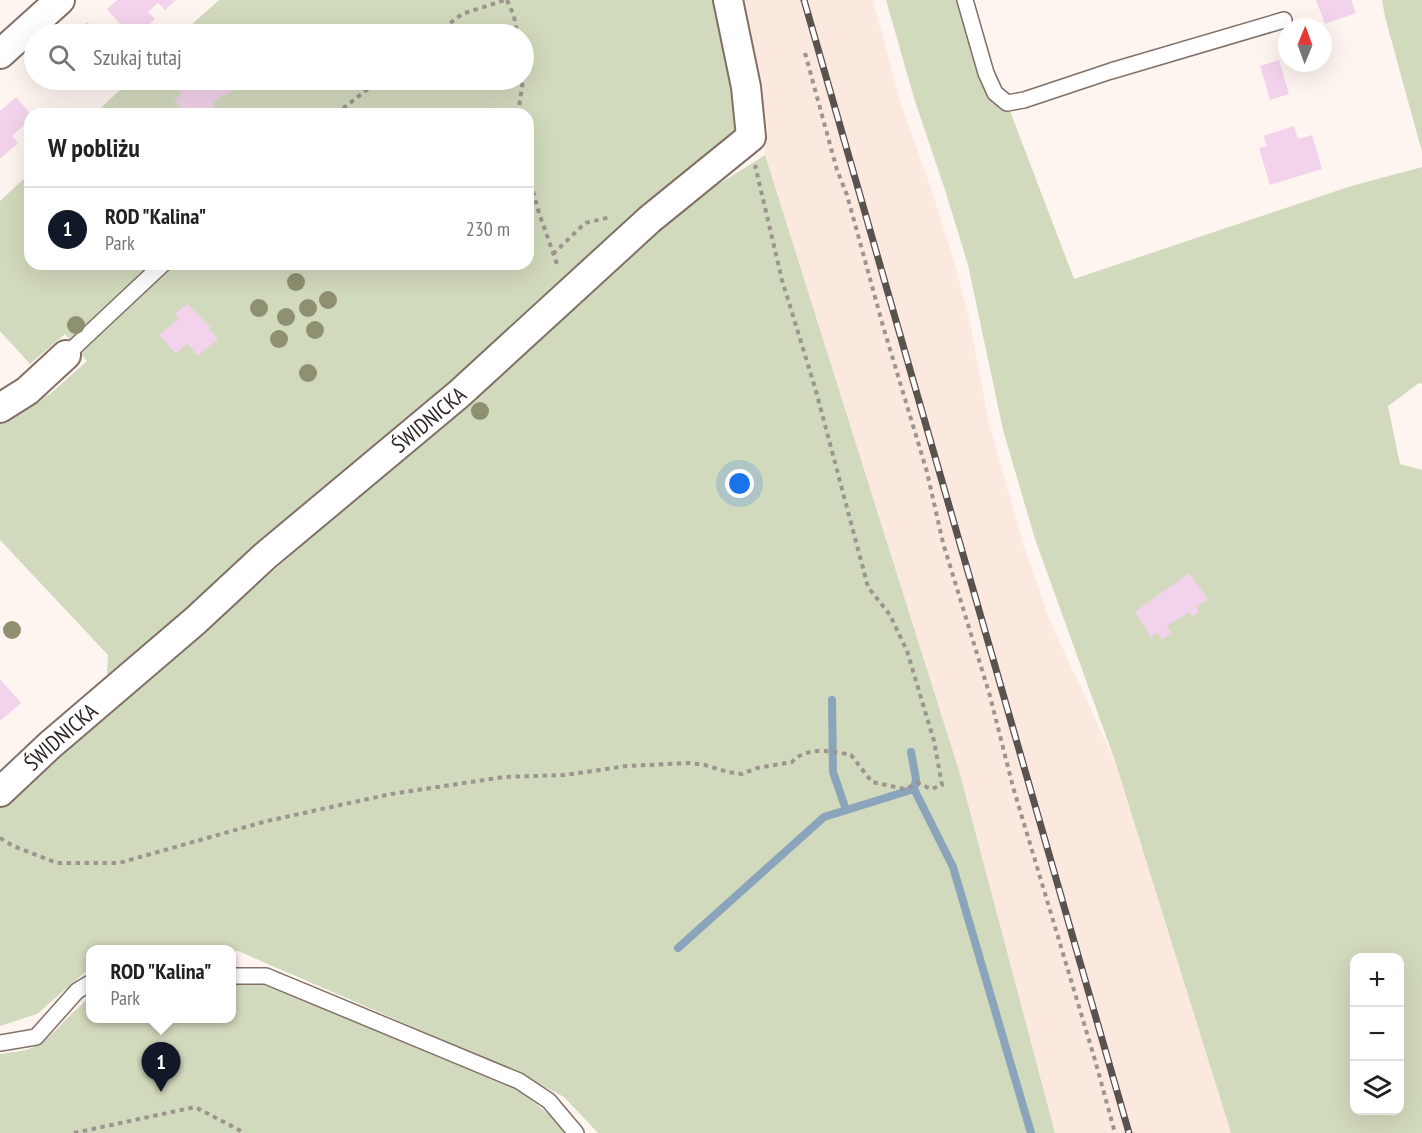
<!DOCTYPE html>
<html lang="pl">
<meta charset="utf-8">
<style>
:root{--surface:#fff;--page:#f6f6f6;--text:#222;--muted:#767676;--line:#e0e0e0;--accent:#111827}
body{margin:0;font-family:"PT Sans Narrow",sans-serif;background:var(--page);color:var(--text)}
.controls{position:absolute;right:18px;bottom:18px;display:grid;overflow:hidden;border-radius:12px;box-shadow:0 6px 24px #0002}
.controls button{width:54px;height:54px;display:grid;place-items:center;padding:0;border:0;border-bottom:2px solid var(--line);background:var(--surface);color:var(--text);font:30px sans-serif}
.compass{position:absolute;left:1278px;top:18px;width:54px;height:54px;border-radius:50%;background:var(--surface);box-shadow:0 6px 24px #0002;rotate:1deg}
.you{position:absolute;left:740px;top:484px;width:21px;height:21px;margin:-15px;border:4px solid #fff;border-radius:50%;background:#1a73e8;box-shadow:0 0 0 9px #1a73e833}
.badge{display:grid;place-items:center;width:39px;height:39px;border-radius:50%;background:var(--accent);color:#fff;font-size:20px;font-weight:700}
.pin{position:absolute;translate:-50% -50px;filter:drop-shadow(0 2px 3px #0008)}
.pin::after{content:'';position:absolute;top:32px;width:21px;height:18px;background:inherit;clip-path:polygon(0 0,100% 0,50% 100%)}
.popup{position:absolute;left:86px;top:945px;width:150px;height:78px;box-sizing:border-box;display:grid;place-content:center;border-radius:12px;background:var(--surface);filter:drop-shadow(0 2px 4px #0005);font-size:20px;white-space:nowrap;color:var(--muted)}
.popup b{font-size:22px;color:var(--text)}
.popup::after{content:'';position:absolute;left:50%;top:100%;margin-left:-12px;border:12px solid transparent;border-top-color:var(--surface)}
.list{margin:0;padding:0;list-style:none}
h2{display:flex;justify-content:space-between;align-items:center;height:78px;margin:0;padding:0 24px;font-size:26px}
h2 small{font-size:20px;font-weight:400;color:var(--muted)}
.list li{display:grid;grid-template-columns:39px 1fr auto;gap:18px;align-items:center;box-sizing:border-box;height:84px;padding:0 24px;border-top:2px solid var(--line)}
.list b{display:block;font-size:22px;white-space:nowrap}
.list p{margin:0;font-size:20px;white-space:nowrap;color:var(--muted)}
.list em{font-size:20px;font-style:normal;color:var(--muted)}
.icon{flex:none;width:33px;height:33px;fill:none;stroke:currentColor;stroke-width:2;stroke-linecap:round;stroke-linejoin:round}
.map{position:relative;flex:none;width:1422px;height:1133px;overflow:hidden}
.search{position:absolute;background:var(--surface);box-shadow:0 6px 24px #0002;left:24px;top:24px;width:510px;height:66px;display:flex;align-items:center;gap:15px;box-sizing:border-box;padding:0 21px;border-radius:33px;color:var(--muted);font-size:22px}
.panel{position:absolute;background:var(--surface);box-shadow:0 6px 24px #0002;left:24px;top:108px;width:510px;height:162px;border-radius:18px}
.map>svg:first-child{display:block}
</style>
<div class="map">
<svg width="1422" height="1133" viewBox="0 0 1422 1133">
<rect width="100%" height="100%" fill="#fef5f0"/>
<polygon fill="#fbe9e0" points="738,0 873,0 901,104 934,197 956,268 969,318 989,423 1024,546 1049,619 1114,759 1231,1133 1055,1133 960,774 765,155 754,83"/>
<g fill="#d2dabd" fill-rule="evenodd">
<polygon points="219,0 719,0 741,117 733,140 260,552 107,675 108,655 0,540 0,420 50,394 87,361 65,334 30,364 0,331 0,201 30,173 30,264 528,264 528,114 94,114 131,80 524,80 524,34 181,34"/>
<path d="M886 0H959L986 93 1007 103 1074 279 1348 187 1422 167V384L1419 383 1388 406 1400 464 1422 470V1133H1231L1114 758 1035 539 1003 430 968 265 946 193 914 98ZM1354 958H1400V1110H1354Z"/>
<polygon points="1382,0 1422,0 1422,152 1385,17"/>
<polygon points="765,155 960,774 1055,1133 598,1133 564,1097 517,1072 238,951 232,951 231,950 90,950 90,968 37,1014 0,1026 0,800 87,722 248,593 580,302 674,212"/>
<path d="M232 984H263L515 1087 572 1133H0V1054C13 1052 31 1051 41 1043 59 1030 70 1012 90 998V1018H231Z"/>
</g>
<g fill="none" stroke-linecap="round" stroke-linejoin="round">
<g stroke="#89a4bb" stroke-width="8">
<polyline points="832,700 833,772 846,810"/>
<polyline points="911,752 916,779 914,789"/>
<polyline points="678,948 824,817 914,789 953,867 1031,1133"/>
</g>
</g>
<g fill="#f2d3eb">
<polygon points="117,0 176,0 165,10 158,3 148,12 155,19 138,34 129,34 107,9"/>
<polygon points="1316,0 1351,0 1356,13 1325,24"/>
<polygon points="87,22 99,34 73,34"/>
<polygon points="1279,60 1289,94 1270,100 1260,66"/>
<polygon points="168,80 238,80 241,83 226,96 224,94 212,104 220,114 186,114 174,100 181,94"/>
<polygon points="16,97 30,113 30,120 12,136 18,143 0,159 0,111"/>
<polygon points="1294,126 1298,139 1312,135 1322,169 1270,185 1259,148 1267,146 1263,136"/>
<polygon points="187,304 211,328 209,329 218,339 198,356 187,343 176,354 159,335 179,319 175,314"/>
<polygon points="1189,573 1208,599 1196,607 1199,612 1192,617 1189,612 1167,626 1172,633 1162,640 1158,633 1151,637 1135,612"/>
<polygon points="0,679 21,703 0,721"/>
</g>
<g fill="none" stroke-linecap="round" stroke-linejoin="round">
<g stroke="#826f65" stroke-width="18">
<g id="lane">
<polyline points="965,0 986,73 995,93 1007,103 1024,100 1111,71 1284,20"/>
<polyline points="66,355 163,264"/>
<polyline points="231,976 266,976 519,1081 549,1101 576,1133"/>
<polyline points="0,1043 36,1037 77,991 90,983"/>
</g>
</g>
<g stroke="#826f65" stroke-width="32">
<g id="street">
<polyline points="0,54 60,0"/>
<polyline points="0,408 27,391 66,355"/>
<path id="s1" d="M0 792 50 745 195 621 265 556 459 394 650 219 751 137 746 87 728 0"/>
</g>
</g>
<g stroke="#9d9490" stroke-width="4" stroke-dasharray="4.5 4.5" stroke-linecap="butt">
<polyline points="507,0 514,16 517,34"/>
<polyline points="436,34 462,14 505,0"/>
<polyline points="805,53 837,170 847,195 883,326 927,472 943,543 990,696 1013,787 1095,1060 1115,1133"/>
<polyline points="336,114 379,80"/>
<polyline points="518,114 523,80"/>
<polyline points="528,174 539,213 558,267"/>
<polyline points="553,254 585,223 611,217"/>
<path d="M0 838 13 846 57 863H119L267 821 391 794 504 777 565 775 627 766 689 763 705 765 728 772 742 774 757 768 792 762C806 746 833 751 851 755L872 782 905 789 918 783 931 789 942 785 934 741 907 651 890 615 868 587 816 391 782 280 755 165"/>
<polyline points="74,1133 195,1107 245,1133"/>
</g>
<use href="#lane" stroke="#fff" stroke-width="15"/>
<use href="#street" stroke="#fff" stroke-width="28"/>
<g stroke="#5a524e" stroke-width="7">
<polyline id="rail" points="804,0 1129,1133"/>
</g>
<use href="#rail" stroke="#fff" stroke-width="4.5" stroke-dasharray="14" stroke-linecap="butt"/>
</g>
<g fill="#8f9070">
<circle cx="296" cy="282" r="9"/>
<circle cx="328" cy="300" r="9"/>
<circle cx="259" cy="308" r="9"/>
<circle cx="308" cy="308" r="9"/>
<circle cx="286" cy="317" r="9"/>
<circle cx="76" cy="325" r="9"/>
<circle cx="315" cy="330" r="9"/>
<circle cx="279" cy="339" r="9"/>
<circle cx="308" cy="373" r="9"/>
<circle cx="480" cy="411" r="9"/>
<circle cx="12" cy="630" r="9"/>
</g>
<g text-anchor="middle" stroke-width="4.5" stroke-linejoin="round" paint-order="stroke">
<g font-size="22" fill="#2d2521" stroke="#fff">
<text dy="8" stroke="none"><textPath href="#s1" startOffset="568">ŚWIDNICKA</textPath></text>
<text dy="8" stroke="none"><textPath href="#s1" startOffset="82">ŚWIDNICKA</textPath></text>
</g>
</g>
</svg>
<div class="controls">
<button>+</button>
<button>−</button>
<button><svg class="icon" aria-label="layers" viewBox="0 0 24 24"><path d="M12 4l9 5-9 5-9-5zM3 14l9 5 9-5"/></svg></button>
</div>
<svg class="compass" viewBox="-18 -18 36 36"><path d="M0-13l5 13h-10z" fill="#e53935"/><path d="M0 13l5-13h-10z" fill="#767676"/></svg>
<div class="you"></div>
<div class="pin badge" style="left:161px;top:1092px">1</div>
<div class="popup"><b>ROD &quot;Kalina&quot;</b>Park</div>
<div class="search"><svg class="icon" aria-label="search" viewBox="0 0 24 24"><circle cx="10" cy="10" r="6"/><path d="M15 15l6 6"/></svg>Szukaj tutaj</div>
<section class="panel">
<h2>W pobliżu<small></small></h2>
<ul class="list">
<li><span class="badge">1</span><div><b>ROD &quot;Kalina&quot;</b><p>Park</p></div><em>230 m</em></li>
</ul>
</section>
</div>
